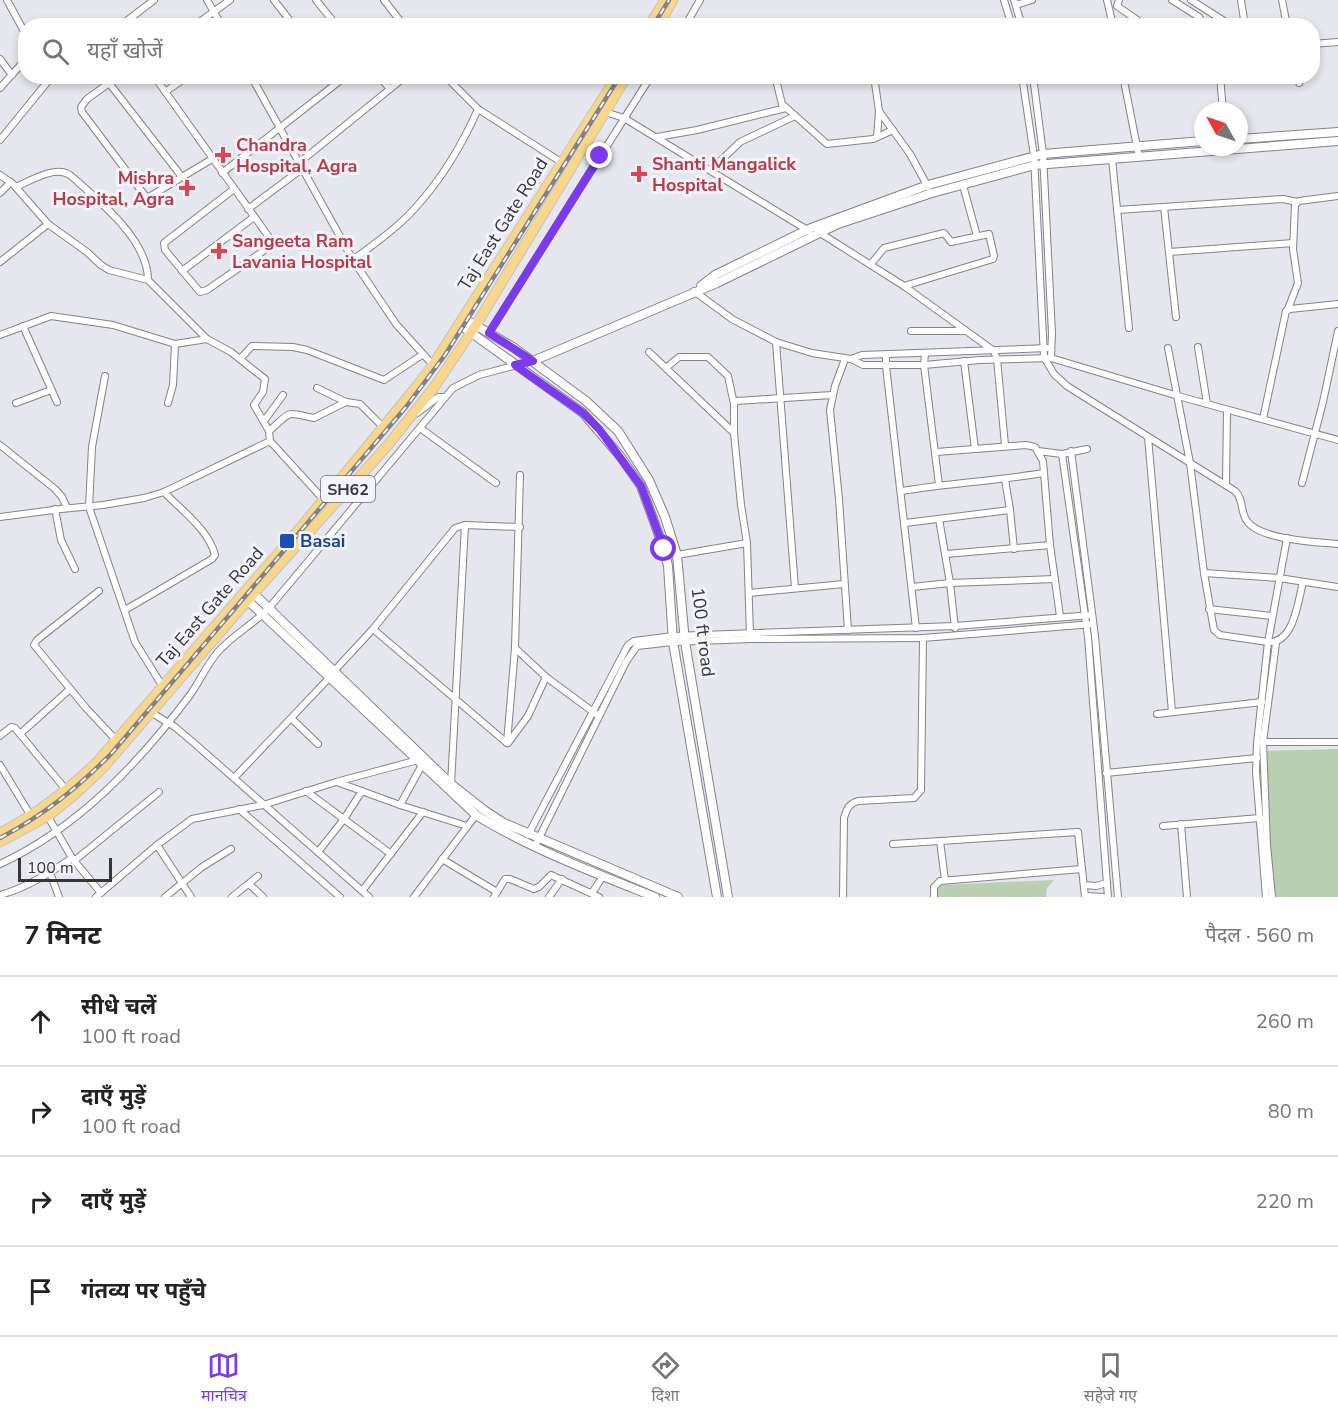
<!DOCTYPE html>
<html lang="hi">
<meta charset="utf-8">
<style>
:root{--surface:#fff;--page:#f6f6f6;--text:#222;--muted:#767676;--line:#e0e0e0;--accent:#7c3aed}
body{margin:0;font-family:"Nunito Sans","Noto Sans Devanagari",sans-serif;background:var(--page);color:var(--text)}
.compass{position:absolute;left:1194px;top:102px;width:54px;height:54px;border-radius:50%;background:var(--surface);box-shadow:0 3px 9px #0003;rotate:310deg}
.scale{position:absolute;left:18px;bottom:15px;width:94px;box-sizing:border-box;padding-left:6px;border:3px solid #363639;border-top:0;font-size:16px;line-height:21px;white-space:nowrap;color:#363639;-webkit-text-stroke:4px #f3f4fb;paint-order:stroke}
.stop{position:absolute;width:18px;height:18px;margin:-14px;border:4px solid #7c3aed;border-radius:50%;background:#fff}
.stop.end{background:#7c3aed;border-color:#fff;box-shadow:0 2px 6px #0008}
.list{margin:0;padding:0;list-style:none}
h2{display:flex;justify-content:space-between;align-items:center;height:78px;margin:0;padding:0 24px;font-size:26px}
h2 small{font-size:20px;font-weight:400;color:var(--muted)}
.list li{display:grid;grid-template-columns:39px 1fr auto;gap:18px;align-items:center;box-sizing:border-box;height:90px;padding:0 24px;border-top:2px solid var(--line)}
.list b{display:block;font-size:22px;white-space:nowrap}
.list p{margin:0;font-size:20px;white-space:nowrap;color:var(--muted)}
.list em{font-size:20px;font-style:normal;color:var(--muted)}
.icon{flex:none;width:33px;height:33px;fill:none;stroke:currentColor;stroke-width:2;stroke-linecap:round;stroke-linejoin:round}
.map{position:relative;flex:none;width:1338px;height:897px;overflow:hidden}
.search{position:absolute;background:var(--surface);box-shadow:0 3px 9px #0003;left:18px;right:18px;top:18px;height:66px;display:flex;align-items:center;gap:15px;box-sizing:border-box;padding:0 21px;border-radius:24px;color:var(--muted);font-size:22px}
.sheet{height:438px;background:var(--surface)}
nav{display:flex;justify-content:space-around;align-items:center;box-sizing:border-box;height:84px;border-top:2px solid var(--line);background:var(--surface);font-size:16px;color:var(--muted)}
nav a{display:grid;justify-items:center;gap:3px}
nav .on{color:var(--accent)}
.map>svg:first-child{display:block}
</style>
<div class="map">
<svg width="1338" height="897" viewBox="0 0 1338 897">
<rect width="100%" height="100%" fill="#e6e6ee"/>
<g fill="#b9cfb0">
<polygon points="1338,749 1338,897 1267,897 1263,751"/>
<polygon points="1054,880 1047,888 1046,897 937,897 938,888 942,885"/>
</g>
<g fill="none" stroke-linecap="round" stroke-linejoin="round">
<g stroke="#83838a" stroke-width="8">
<g id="minor">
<polyline points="7,0 26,35"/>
<polyline points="207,0 222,26"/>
<polyline points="274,0 294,26"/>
<polyline points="316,0 337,26"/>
<polyline points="384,0 404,26"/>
<polyline points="1004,0 1012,26"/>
<polyline points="1014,0 1022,26"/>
<polyline points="1107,0 1113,26"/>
<polyline points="1119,0 1117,6 1146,26"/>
<polyline points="1172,0 1199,17 1204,26"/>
<polyline points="1191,0 1232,26"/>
<polyline points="1241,0 1245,26"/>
<polyline points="1282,0 1287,26"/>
<polyline points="1016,5 1032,0"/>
<polyline points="120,26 154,0"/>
<polyline points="194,26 230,0"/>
<polyline points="685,26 700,0"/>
<polyline points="1312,44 1338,42"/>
<polyline points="0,59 12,75"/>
<polyline points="119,76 87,99 81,107 82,112 146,197 149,197 212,159"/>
<polyline points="154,76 271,240 271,244 269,247 207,290 200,292 165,250 164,243 234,189"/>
<polyline points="251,76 353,260 396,324 433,365"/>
<polyline points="379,76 390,89"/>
<polyline points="445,76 478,109 561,162"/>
<polyline points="775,76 782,104 827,144 873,139 893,130"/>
<polyline points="874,76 879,111 910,154 928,187"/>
<path d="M1022 76 1034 156 1044 357 1054 374 1067 386 1235 491C1244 499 1240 512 1247 521 1260 540 1316 542 1338 544"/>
<polyline points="1033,76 1043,154 1052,333 1051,358"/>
<polyline points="1123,76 1139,157"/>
<polyline points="1220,76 1223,111"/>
<polyline points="1297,76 1299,83"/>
<polyline points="109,83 182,177"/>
<polyline points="0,88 26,59"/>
<polyline points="165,92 188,76"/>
<polyline points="605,112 624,118 809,231"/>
<polyline points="657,137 697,130 786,108"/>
<polyline points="877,137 879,111"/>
<polyline points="0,140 49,80"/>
<polyline points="1112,159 1129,328"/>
<polyline points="300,162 406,76"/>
<polyline points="711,170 740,142 795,116"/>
<polyline points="222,173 346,76"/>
<polyline points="0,175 13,184 48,224 87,252 101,265 109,270 148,280 207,339"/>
<path d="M16 187C30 181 55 165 70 175 98 200 148 239 148 280"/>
<polyline points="964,189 977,236"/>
<polyline points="0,193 11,182"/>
<polyline points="1164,207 1176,317"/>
<polyline points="248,209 303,168"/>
<polyline points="1117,210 1283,199 1297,202"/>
<polyline points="817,231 904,286 994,351 997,359 1005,445"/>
<polyline points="1169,252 1293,243"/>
<path d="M353 260C375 243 399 227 417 206 442 178 463 143 478 109"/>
<polyline points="0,262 48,224"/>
<polyline points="871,264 884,248 944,233 951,242 989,234 994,256 993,259 904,286"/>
<polyline points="182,271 254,217"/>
<polyline points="694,291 732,319 776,342 812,353 851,359 863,365 924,365 980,360 1051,358 1178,396 1338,440"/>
<polyline points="1288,309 1298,283 1293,249 1295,205 1299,201 1338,196"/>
<polyline points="23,326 57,402"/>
<polyline points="911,331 965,331"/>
<polyline points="489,333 651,76"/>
<polyline points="0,335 51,316 113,325 175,344 207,339 231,352 265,379 263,392 254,405 269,431 270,441 323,499"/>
<polyline points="776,342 795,588"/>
<polyline points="1198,347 1207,404"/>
<path d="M1168 348 1190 463 1204 573 1214 630 1220 635 1268 642C1294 644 1298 601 1303 582"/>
<polyline points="649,352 734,433"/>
<polyline points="925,354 924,365 939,485"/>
<polyline points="886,356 886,366 916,628"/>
<polyline points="240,359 252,346 293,347 307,350 384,380 422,355"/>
<polyline points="845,359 835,386 830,410 839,499 848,630"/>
<polyline points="851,359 862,355 1048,348"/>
<polyline points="964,361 975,449"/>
<polyline points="666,368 679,357 708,357 728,376 734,404"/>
<polyline points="105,376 92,447 89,507 135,642 163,687"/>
<polyline points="317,388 346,402 360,404 383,427"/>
<polyline points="16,403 51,390"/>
<polyline points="168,403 173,385 175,344"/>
<polyline points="417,413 438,397 444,397"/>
<polyline points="1263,419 1286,311 1290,309 1338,304"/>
<polyline points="264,421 283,395"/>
<polyline points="420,428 496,483"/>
<path d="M269 431C293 410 284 412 314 418L346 402"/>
<polyline points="1148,437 1172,712"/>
<polyline points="0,445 55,489 62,497 67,508"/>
<polyline points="1038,451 1062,454 1087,449"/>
<polyline points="1071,451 1095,636 1118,897"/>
<polyline points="936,452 1026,445 1035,447 1043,461 1050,545 1060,616"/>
<polyline points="1062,454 1088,637 1108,897"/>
<polyline points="1005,479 1010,510 1014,549"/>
<polyline points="1302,483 1323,402 1338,331"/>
<polyline points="1226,485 1227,410"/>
<path d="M902 491C949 483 996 481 1043 473"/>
<polyline points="55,509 61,540 75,569"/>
<polyline points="0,517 61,509 103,505 144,498 164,492 270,441"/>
<polyline points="939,519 950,583 955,628"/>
<polyline points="905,523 1010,510"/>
<polyline points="946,554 1050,545"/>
<polyline points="677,555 747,543"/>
<polyline points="1204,573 1279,578 1338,587"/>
<polyline points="912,587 950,583 1055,579"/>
<polyline points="99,591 37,640 34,645 86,708 116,740"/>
<polyline points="749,593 844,584"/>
<polyline points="1209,609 1272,616"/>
<path d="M125 610 212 559 215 555C209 530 181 510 164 492"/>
<polyline points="373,629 507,743"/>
<polyline points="750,635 747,543 741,505 734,433 734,404 736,401 832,395"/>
<polyline points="515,648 546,677 596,714"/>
<polyline points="335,670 373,629 455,528 465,525 520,527"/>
<polyline points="152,713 175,727 194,743 369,897"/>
<polyline points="1157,714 1262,702"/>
<polyline points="292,719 318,744"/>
<polyline points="20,734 70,689"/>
<polyline points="0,736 11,727 15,728 67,791"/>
<polyline points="1263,742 1338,742"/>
<polyline points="507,743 515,648 520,475"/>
<polyline points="508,743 528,716 546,677"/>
<polyline points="0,765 31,816"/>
<polyline points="1106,773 1257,758"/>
<polyline points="234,778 330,677"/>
<polyline points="337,782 400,805 467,826"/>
<polyline points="451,784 465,525"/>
<polyline points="306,791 391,854"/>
<polyline points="400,805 422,765"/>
<polyline points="43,808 72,858 101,893"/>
<polyline points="239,809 340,897"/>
<polyline points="1181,824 1187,897"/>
<polyline points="1163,826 1260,818"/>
<polyline points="528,835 628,645 634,641 673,636 955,626 1092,615"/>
<polyline points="940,841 945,880"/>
<polyline points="893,844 1078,832 1085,897"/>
<polyline points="157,845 191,897"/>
<polyline points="535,846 626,662 637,646 673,642 751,639 923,638 1093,624"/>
<polyline points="318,852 344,819 362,791"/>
<polyline points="442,859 497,892"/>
<polyline points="74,861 159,792"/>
<path d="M0 864C78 828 139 763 190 695 200 681 206 666 217 653 232 635 253 625 269 608L453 388 479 375 533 361"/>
<polyline points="50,873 59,897"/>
<polyline points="249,884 263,897"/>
<polyline points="1084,885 1096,886 1107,883"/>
<polyline points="362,891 423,812"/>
<polyline points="592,893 603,876"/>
<path d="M0 895C26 888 50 873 72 858"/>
<polyline points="1085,896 1103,897"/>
<polyline points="96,897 157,845 192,819 263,805 336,782 418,760"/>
<polyline points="165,897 202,867 231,849"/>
<polyline points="232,897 258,876"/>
<polyline points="414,897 476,815"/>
<polyline points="494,897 505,879 510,879 534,889 539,887 551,875 599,897"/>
<polyline points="549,897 562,879"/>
<path d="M843 897 844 818C847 809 848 804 858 801L914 798 921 790 923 638"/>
<polyline points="934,897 934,887 940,881 1082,869"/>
<polyline points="1266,897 1256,772 1257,743 1268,642 1287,538"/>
<polyline points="1272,897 1267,845 1263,742 1276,643"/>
</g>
</g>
<g stroke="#83838a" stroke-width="10">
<g id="tertiary">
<polyline points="1239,139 1338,132"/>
<polyline points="701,286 715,275 811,228 928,185 1043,154 1203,141"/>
<polyline points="533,361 717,283 838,224 932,193 1035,165 1338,141"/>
<polyline points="251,591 451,784 484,810 504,823 678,897"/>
<path d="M245 598 476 815C529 848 597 874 655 897"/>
</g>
</g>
<g stroke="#83838a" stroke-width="10">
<g id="secondary">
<polyline points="463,318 513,347 586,401 618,431 649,480 665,517 677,555 685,642 728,897"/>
<polyline points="459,324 583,413 620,456 641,486 664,549 668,566 673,642 717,897"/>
</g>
</g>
<g stroke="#c3c3c4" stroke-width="11">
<g id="primary">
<polyline points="649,26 665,0"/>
<polyline points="658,26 673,0"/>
<path d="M0 833C37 814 67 791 97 762L301 527 416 387 433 365 617 76"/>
<polyline points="0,842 48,816 72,797 102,769 254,593 388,445 435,386 476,325 627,76"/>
</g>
</g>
<use href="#minor" stroke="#fff" stroke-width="6"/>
<use href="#tertiary" stroke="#fff" stroke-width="8"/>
<use href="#secondary" stroke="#fff" stroke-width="8"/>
<use href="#primary" stroke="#f8d68c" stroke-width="9"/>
<g stroke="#818186" stroke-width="4.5">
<g id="rail">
<polyline points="653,26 669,0"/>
<path d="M0 838C44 815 76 789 111 754L406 407 445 355 620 76"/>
</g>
</g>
<use href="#rail" stroke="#f3f4fb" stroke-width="2" stroke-dasharray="7" stroke-linecap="butt"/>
</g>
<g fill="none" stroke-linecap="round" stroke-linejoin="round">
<polyline stroke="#7c3aed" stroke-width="8" points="600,156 489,333 533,361 515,365 583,413 599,429 641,486 664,549"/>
</g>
<g fill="#e0444e" stroke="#f3f4fb" stroke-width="2">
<path d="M220 146h6v6h6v6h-6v6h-6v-6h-6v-6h6z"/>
<path d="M636 165h6v6h6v6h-6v6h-6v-6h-6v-6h6z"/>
<path d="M184 179h6v6h6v6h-6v6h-6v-6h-6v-6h6z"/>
<path d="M216 242h6v6h6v6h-6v6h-6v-6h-6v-6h6z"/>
</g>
<rect fill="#1a4fb4" stroke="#f3f4fb" stroke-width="2" x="279" y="533" width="16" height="16" rx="3"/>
<g text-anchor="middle" stroke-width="6" stroke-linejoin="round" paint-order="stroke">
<rect fill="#f3f4fb" stroke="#6f6f73" stroke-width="1.5" x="321" y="476" width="54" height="26" rx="4.5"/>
<g font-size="16" font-weight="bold" fill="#363639">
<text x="348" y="495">SH62</text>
</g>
<g font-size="18" font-weight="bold" fill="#be3a42" stroke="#f3f4fb" text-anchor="start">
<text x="236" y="151">Chandra<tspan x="236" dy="21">Hospital, Agra</tspan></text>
<text x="652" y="170">Shanti Mangalick<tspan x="652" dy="21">Hospital</tspan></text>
<text x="174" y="184" text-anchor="end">Mishra<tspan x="174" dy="21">Hospital, Agra</tspan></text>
<text x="232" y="247">Sangeeta Ram<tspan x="232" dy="21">Lavania Hospital</tspan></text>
</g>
<g font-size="18" fill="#363639" stroke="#f3f4fb">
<text transform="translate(503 224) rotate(-58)" y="6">Taj East Gate Road</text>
<text transform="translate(210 607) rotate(-49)" y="6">Taj East Gate Road</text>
<text transform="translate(703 632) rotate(83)" y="6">100 ft road</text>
</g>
<g font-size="18" font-weight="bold" fill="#164399" stroke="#f3f4fb" text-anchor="start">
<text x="300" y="547">Basai</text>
</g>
</g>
</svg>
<svg class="compass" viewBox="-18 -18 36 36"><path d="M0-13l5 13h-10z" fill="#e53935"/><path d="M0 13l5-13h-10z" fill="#767676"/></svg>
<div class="scale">100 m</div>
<div class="stop" style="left:664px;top:549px"></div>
<div class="stop end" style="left:600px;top:156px"></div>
<div class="search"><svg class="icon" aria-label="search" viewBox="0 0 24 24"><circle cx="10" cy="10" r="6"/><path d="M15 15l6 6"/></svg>यहाँ खोजें</div>
</div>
<section class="sheet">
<h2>7 मिनट<small>पैदल · 560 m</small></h2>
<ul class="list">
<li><svg class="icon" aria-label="ahead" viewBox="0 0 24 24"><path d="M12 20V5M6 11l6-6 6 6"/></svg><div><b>सीधे चलें</b><p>100 ft road</p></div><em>260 m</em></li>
<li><svg class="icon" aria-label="right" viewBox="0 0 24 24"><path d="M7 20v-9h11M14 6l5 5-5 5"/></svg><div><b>दाएँ मुड़ें</b><p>100 ft road</p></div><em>80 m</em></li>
<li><svg class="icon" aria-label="right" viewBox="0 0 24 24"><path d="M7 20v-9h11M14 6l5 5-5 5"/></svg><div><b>दाएँ मुड़ें</b></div><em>220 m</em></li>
<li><svg class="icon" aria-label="arrive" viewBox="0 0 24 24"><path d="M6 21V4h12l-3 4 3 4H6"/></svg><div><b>गंतव्य पर पहुँचे</b></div></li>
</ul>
</section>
<nav>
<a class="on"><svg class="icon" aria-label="map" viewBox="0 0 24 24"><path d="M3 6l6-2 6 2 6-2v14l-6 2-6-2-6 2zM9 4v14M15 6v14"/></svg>मानचित्र</a>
<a><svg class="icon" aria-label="directions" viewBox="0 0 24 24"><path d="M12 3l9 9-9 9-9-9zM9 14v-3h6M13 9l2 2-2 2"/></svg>दिशा</a>
<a><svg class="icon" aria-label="saved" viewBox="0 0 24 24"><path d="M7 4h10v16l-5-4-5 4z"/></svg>सहेजे गए</a>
</nav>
